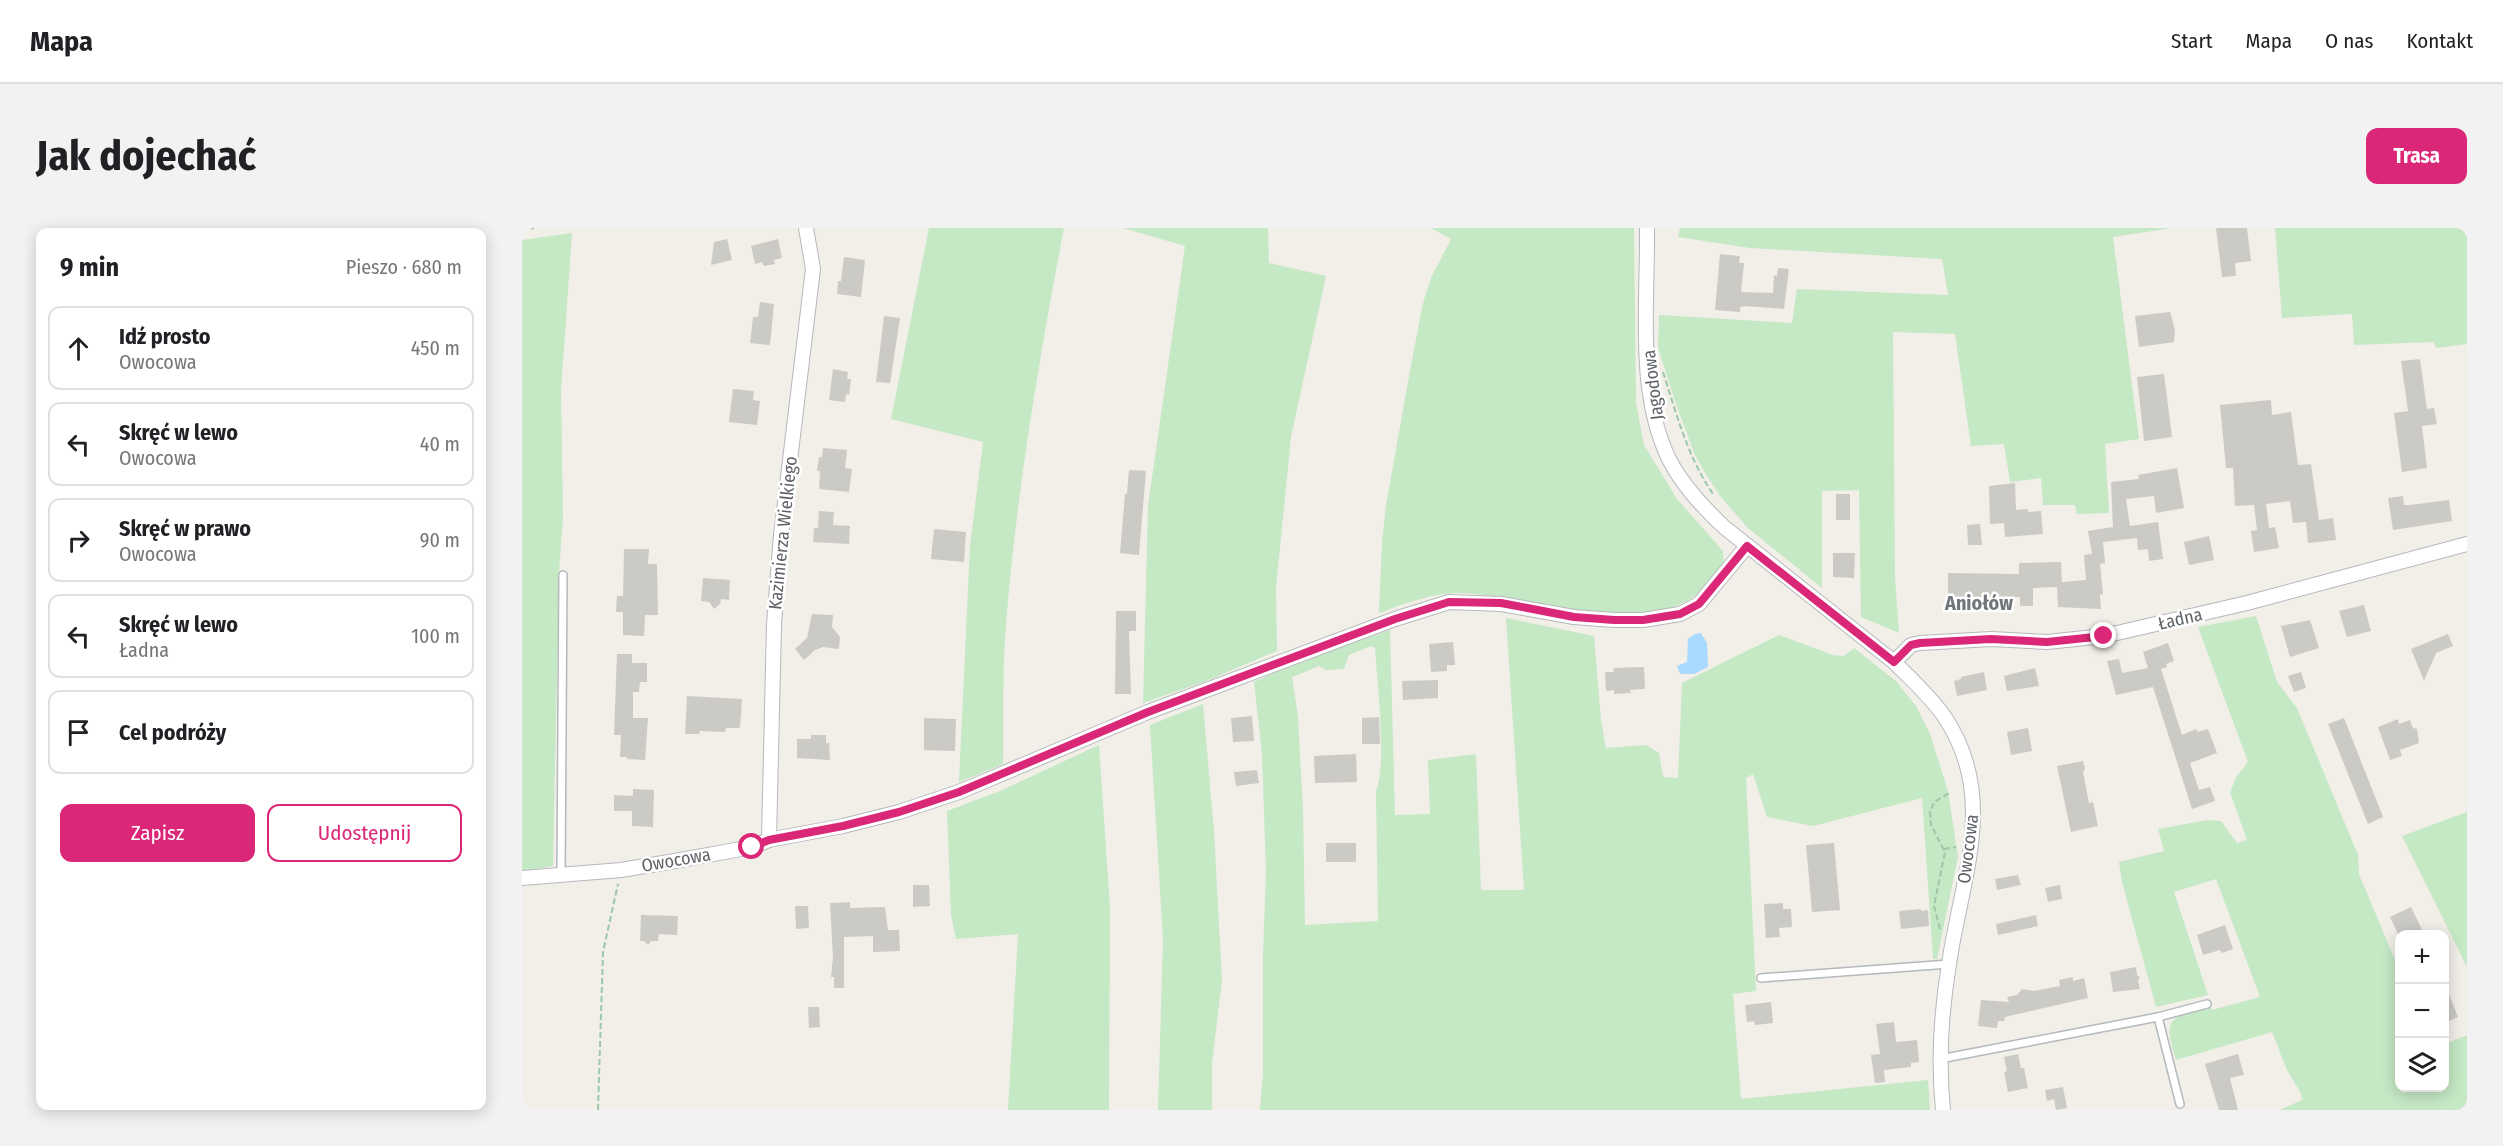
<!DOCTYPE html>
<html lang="pl">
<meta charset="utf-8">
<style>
:root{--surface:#fff;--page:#f2f2f2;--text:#202124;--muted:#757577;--line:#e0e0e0;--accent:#db2777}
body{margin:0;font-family:"Fira Sans Condensed",sans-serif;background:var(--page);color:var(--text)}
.controls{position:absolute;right:18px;bottom:18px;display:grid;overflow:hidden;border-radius:12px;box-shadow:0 3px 15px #0003}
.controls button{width:54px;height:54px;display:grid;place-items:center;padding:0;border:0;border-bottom:2px solid var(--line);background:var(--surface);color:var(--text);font:30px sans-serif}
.stop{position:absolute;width:18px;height:18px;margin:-14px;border:4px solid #db2777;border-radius:50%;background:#fff}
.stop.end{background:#db2777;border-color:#fff;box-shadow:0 2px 6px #0008}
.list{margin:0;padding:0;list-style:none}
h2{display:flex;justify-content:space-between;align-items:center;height:78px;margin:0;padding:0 24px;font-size:26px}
h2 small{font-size:20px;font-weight:400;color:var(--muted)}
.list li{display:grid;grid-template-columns:39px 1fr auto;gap:18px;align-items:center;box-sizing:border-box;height:84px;margin:0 12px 12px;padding:0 12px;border:2px solid var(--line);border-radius:12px}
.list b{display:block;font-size:22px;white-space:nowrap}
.list p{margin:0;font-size:20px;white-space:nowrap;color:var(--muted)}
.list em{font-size:20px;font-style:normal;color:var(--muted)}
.actions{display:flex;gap:12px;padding:18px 24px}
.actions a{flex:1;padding:14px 0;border:2px solid var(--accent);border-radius:12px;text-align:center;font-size:21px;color:var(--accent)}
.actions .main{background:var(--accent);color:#fff}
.icon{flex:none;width:33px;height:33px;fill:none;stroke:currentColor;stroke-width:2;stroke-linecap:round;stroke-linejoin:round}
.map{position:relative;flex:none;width:1945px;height:882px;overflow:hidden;border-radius:12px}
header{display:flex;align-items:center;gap:36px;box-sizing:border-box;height:84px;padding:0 30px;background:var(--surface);border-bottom:2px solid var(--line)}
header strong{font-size:28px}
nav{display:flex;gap:33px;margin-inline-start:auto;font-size:21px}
.intro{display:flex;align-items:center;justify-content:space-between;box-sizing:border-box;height:144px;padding:0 36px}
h1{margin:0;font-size:42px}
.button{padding:15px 27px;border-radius:12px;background:var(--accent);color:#fff;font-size:21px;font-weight:700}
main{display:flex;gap:36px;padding:0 36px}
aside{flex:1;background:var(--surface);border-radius:12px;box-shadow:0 3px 15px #0003}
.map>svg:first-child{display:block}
</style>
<header>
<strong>Mapa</strong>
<nav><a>Start</a><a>Mapa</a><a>O nas</a><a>Kontakt</a></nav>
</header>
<div class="intro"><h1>Jak dojechać</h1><a class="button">Trasa</a></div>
<main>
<aside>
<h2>9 min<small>Pieszo · 680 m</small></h2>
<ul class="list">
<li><svg class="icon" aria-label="ahead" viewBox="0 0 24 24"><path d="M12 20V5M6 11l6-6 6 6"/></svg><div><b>Idź prosto</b><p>Owocowa</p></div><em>450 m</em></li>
<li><svg class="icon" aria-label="left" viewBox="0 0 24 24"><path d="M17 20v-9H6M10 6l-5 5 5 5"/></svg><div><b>Skręć w lewo</b><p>Owocowa</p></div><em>40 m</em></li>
<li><svg class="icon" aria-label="right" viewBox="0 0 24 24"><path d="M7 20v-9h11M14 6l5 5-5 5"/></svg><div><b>Skręć w prawo</b><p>Owocowa</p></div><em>90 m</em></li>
<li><svg class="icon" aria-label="left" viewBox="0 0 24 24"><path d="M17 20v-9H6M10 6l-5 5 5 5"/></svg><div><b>Skręć w lewo</b><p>Ładna</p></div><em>100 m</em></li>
<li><svg class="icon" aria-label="arrive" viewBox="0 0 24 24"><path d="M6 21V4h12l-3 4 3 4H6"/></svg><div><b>Cel podróży</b></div></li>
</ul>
<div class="actions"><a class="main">Zapisz</a><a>Udostępnij</a></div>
</aside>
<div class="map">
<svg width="1945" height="882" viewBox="0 0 1945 882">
<rect width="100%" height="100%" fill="#f1efe8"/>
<g fill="#c5e8c5" fill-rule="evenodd">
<path d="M407 0H542C517 131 495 262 484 395 480 442 482 489 481 536L437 554 448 317 461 214 369 191Z"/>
<polygon points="601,0 746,0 747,35 804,48 769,209 754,359 755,423 684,453 621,475 626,278 663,18"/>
<path d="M909 0H1112L1114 175 1122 217 1155 271 1201 323 1202 336C1194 345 1187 356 1178 364 1124 411 1001 366 936 365 910 365 882 376 857 385L860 314 864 277 888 143 901 75 909 50 929 11Z"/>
<polygon points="1158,0 1650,0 1591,9 1617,211 1583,216 1587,285 1555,286 1553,277 1521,277 1519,250 1488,254 1482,216 1449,218 1433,106 1371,104 1373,350 1377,405 1339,389 1337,262 1300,263 1300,360 1226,300 1198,268 1185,248 1173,227 1155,179 1136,120 1137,87 1270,95 1275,61 1426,67 1420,31 1228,20 1156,9"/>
<polygon points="1753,0 1945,0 1945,116 1915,120 1911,114 1832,117 1830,86 1760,90"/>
<polygon points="50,5 39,163 41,289 37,344 31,638 0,643 0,12"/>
<path d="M1734 388 1755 454 1775 480 1836 627 1837 646 1877 742 1878 860H1922L1923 816 1945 807V882H1758L1780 872 1779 865 1765 842 1750 804 1654 832C1639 787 1650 789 1689 779L1690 782 1738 769 1694 651 1652 664 1686 767 1634 779 1600 654 1597 634 1642 623 1636 601 1686 592 1699 593 1715 615 1725 612 1708 564 1715 548 1726 534 1676 399Z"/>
<path d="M984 390 1072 408 1079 493 1084 520 1124 517 1137 525 1141 549 1156 550 1160 455 1257 407 1311 427 1322 428 1332 420 1374 453 1394 478 1408 506 1426 563 1436 629 1415 731H1411L1400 570 1291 598 1245 589 1231 546 1224 550 1234 763 1211 766 1219 871 1406 852 1408 882H738L741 844V726L744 643 740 525 732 454 767 438 868 402 873 587 908 586 906 532 954 526 959 662H1002ZM849 418 853 420C855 451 865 538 854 563L856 693 783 697 781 582 776 489 770 449 797 438 804 442 822 441 827 427Z"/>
<polygon points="681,476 692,604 700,752 690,836 690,882 636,882 641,712 628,497"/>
<polygon points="577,517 588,679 587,882 486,882 496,706 434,711 429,687 425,583 478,563"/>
<polygon points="1945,584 1945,739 1880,608"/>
</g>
<polygon fill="#aadaff" points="1179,405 1185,415 1186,439 1172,446 1158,446 1155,438 1165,434 1166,411 1173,406"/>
<g fill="#cccac5">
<polygon points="1694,0 1725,0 1729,33 1713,35 1714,48 1700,49"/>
<polygon points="205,11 210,32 189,37 192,14"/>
<polygon points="256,11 260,30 252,32 253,36 242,38 240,34 233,36 229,18"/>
<polygon points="1198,26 1218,28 1217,35 1222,35 1219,64 1251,65 1252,47 1255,48 1256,40 1267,41 1262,81 1223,78 1218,79 1218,84 1193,82"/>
<polygon points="322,29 343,32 339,69 315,66 316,53 319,53"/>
<polygon points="238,74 252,76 248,117 228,115 231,89 236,89"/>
<polygon points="1648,84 1653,102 1652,114 1617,119 1613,88"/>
<polygon points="362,88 378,90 368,155 354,154"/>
<polygon points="1898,131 1905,181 1912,180 1915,196 1900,198 1905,240 1880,244 1872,185 1886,183 1879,133"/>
<polygon points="311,141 326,144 325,151 329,151 327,167 324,166 323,174 307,172"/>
<polygon points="1642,146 1650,209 1622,213 1615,149"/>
<polygon points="211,161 232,163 231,172 238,173 235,197 207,194"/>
<polygon points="1749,172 1750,187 1769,184 1776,237 1789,236 1797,292 1811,290 1814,312 1786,315 1784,294 1771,295 1768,273 1744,276 1747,300 1753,299 1757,320 1732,324 1729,303 1735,302 1732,277 1713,278 1711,240 1704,240 1698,177"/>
<polygon points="301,220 325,222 323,240 330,241 327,264 297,261 298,243 295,243 297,229 300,229"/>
<polygon points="1655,240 1662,280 1634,285 1632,268 1604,271 1608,298 1636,294 1641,331 1627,333 1626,321 1616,322 1615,310 1581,314 1583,335 1578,336 1581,366 1578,367 1579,381 1536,379 1535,359 1511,360 1511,378 1498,378 1498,369 1426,369 1426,345 1497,346 1497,335 1539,334 1540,354 1564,352 1562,327 1570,326 1566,303 1591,299 1589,254 1617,251 1616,247"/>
<polygon points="607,242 624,243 617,327 598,325 603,266 605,266"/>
<polygon points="1493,255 1494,282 1506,281 1506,284 1519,283 1521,306 1483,309 1482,295 1468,296 1467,258"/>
<rect x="1314" y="266" width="14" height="26"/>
<polygon points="1881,268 1882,277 1888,277 1927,272 1930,293 1871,302 1866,270"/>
<polygon points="297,283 312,284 311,297 328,298 327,316 291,314 292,300 296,300"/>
<polygon points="1458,296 1460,317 1446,317 1445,297"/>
<polygon points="412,301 444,304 442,334 409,331"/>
<polygon points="1687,308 1692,332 1667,337 1662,314"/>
<polygon points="102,321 127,321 126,336 135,336 136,387 123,387 122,408 101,407 101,384 94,384 95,368 101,368"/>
<polygon points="1311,325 1333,325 1332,350 1311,349"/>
<polygon points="181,350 208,352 207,372 199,371 198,376 192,381 187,374 179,373"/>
<polygon points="1842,377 1849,403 1825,409 1817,383"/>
<polygon points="594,383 614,383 614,403 607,403 609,466 593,466"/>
<polygon points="290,386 311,387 310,399 318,409 317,421 301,419 293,422 282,432 273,421 285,410"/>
<polygon points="1788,392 1797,420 1768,429 1759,398"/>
<polygon points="1926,406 1931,418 1914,425 1902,453 1889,421"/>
<polygon points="931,414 933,437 925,437 925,443 909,444 907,416"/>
<polygon points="1646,415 1652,433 1644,436 1645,439 1639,441 1660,507 1674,501 1676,504 1686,501 1695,525 1668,535 1677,562 1688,559 1693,573 1670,581 1631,459 1594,467 1585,433 1597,431 1600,445 1626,440 1621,424"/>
<polygon points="95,426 110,426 110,435 125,435 125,454 118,454 117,464 111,464 111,490 126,490 123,532 105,531 105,529 98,529 99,507 92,507"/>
<polygon points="1122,439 1123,461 1108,462 1109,465 1092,466 1092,462 1084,463 1083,444 1092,444 1091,440"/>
<polygon points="1513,440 1517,458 1485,463 1482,448"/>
<polygon points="1462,444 1465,462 1435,468 1432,453 1439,451 1439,449"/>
<polygon points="1779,444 1784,460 1772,464 1766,448"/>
<polygon points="916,452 916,470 881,472 880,453"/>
<polygon points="165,468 220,471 218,500 204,500 203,504 178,503 177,506 163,506"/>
<polygon points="730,488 732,513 711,514 709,490"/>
<polygon points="857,489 858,516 840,516 840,490"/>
<polygon points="402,490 434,491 433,523 402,522"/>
<polygon points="1822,490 1861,589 1846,596 1806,496"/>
<polygon points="1876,491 1877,496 1888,492 1891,500 1895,501 1897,515 1878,522 1880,528 1868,532 1856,499"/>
<polygon points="1506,500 1510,523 1489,527 1485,504"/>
<polygon points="289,507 304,507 304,515 307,515 308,532 275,530 275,511 289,511"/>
<polygon points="834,526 835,554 793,555 792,528"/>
<polygon points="1561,533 1563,541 1561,544 1567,575 1571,574 1576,598 1549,604 1535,538"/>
<polygon points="735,542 737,555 714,558 712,544"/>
<polygon points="111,561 132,562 131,599 110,598 110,583 92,583 92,567 111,568"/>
<rect x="804" y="615" width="30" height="19"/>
<polygon points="1312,615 1318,682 1290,684 1284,617"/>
<polygon points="1496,647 1499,657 1475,662 1473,651"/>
<polygon points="391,657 407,657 408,678 391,679"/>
<polygon points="1538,657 1540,671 1526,674 1523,660"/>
<polygon points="328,674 328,680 363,679 366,702 377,702 378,723 351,724 351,708 322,709 322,760 312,760 312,749 309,749 311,729 308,675"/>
<polygon points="1261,675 1261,681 1269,681 1270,699 1257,700 1258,709 1244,710 1242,676"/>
<polygon points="273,678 286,678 287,700 274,701"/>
<polygon points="1889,679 1902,706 1876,706 1868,689"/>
<polygon points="1399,681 1399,683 1406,682 1407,698 1379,701 1377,683"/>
<polygon points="119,687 156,688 155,707 137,706 136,713 129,713 126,717 122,713 118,713"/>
<polygon points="1514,687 1516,698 1476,707 1474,696"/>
<polygon points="1703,697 1711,721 1700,725 1698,722 1681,727 1675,707"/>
<polygon points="1614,739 1615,747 1618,749 1616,753 1618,761 1591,764 1588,744"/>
<polygon points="1551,749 1551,753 1562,750 1566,770 1483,789 1482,793 1476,793 1475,800 1456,798 1459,772 1487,774 1485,769 1495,767 1500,761 1512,763 1538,758 1537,752"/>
<polygon points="1923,756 1936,789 1923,795"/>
<polygon points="1249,774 1251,795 1233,797 1232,793 1225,794 1223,777"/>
<polygon points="286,779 297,779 298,799 287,800"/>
<polygon points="1372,794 1374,814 1395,812 1397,834 1389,835 1389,839 1362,842 1363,854 1353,855 1349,827 1358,826 1354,796"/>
<polygon points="1496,826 1499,840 1502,840 1506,860 1486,864 1482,844 1485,843 1482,829"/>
<polygon points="1716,826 1722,847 1708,850 1716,882 1697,882 1683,836"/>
<polygon points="1541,859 1545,880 1534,882 1532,871 1525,873 1523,862"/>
</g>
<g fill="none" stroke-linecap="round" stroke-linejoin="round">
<g stroke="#b5b8bc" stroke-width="10">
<g id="service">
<polyline points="39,647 41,347"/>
<polyline points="1239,750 1427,736"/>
<polyline points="1636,789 1658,876"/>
<polyline points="1418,831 1636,789 1685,776"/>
</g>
</g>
<g stroke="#b5b8bc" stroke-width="16">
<g id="minor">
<path d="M1125 0C1126 73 1114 164 1147 231 1160 257 1181 279 1202 299L1372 434C1389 451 1408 468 1422 488 1477 569 1439 651 1427 736 1419 785 1416 833 1421 882"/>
<polyline points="1372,434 1389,417 1398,415 1469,411 1525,414 1582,408 1725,375 1945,316"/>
<polyline points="247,612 252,396 259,307 291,41 284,0"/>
<polyline points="0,650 99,642 153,633 230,619 247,612 321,598 377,584 437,564 626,484 873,391 927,374 979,376 1052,389 1092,392 1121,392 1158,386 1177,376 1225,318"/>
</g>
</g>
<g stroke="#9cc7a9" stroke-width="2" stroke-dasharray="6 3" stroke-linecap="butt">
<polyline points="0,2 12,0"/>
<path d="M1141 144C1155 187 1165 228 1191 266"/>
<polyline points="1422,621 1434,619"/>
<polyline points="1418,701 1412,678 1423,624 1409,597 1408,584 1412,574 1429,564"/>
<polyline points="76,882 81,724 96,656"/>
</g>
<use href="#service" stroke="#fff" stroke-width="7"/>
<use href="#minor" stroke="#fff" stroke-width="14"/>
</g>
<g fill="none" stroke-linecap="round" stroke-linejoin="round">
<polyline stroke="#db2777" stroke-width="8" points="230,619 247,612 321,598 377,584 437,564 626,484 873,391 927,374 979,375 1052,389 1092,392 1121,392 1158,386 1177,376 1225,318 1372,434 1389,417 1398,415 1469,411 1525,414 1582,408"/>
</g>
<g text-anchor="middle" stroke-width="5" stroke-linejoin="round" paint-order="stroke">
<g font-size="18" fill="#5f6368" stroke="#fff">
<text transform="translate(1131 157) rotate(-97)" y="6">Jagodowa</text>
<text transform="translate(261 305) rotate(-84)" y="6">Kazimierza Wielkiego</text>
<text transform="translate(1658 391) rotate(-13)" y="6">Ładna</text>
<text transform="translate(1446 621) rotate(-83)" y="6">Owocowa</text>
<text transform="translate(154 632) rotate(-10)" y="6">Owocowa</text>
</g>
<g font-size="20" font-weight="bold" fill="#70757a" stroke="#fff">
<text x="1457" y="382">Aniołów</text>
</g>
</g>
</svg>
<div class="controls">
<button>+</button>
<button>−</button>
<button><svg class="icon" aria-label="layers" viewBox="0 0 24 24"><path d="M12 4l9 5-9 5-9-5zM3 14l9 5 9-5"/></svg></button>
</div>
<div class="stop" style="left:230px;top:619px"></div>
<div class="stop end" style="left:1582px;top:408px"></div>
</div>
</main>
